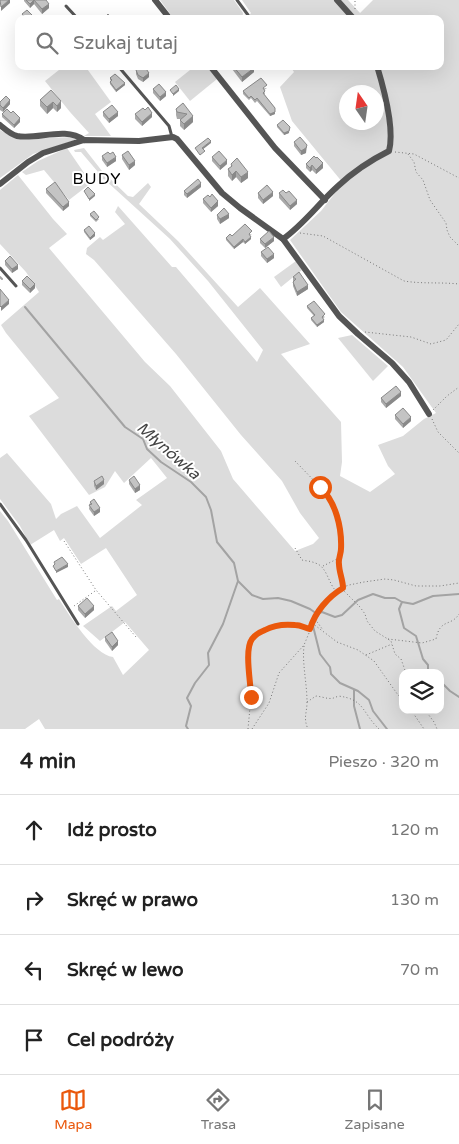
<!DOCTYPE html>
<html lang="pl">
<meta charset="utf-8">
<style>
:root{--surface:#fff;--page:#f6f6f6;--text:#222;--muted:#767676;--line:#e0e0e0;--accent:#ea580c}
body{margin:0;font-family:"Varela Round",sans-serif;background:var(--page);color:var(--text)}
.controls{position:absolute;right:15px;bottom:15px;display:grid;overflow:hidden;border-radius:10px;box-shadow:0 5px 20px #0002}
.controls button{width:45px;height:45px;display:grid;place-items:center;padding:0;border:0;border-bottom:1px solid var(--line);background:var(--surface);color:var(--text);font:25px sans-serif}
.compass{position:absolute;left:339px;top:85px;width:45px;height:45px;border-radius:50%;background:var(--surface);box-shadow:0 5px 20px #0002;rotate:347deg}
.stop{position:absolute;width:15px;height:15px;margin:-11px;border:4px solid #ea580c;border-radius:50%;background:#fff}
.stop.end{background:#ea580c;border-color:#fff;box-shadow:0 1px 5px #0008}
.list{margin:0;padding:0;list-style:none}
h2{display:flex;justify-content:space-between;align-items:center;height:65px;margin:0;padding:0 20px;font-size:21px}
h2 small{font-size:16px;font-weight:400;color:var(--muted)}
.list li{display:grid;grid-template-columns:32px 1fr auto;gap:15px;align-items:center;box-sizing:border-box;height:70px;padding:0 20px;border-top:1px solid var(--line)}
.list b{display:block;font-size:19px;white-space:nowrap}
.list em{font-size:16px;font-style:normal;color:var(--muted)}
.icon{flex:none;width:28px;height:28px;fill:none;stroke:currentColor;stroke-width:2;stroke-linecap:round;stroke-linejoin:round}
.map{position:relative;flex:none;width:459px;height:729px;overflow:hidden}
.search{position:absolute;background:var(--surface);box-shadow:0 5px 20px #0002;left:15px;right:15px;top:15px;height:55px;display:flex;align-items:center;gap:12px;box-sizing:border-box;padding:0 18px;border-radius:10px;color:var(--muted);font-size:19px}
.sheet{height:345px;background:var(--surface)}
nav{display:flex;justify-content:space-around;align-items:center;box-sizing:border-box;height:70px;border-top:1px solid var(--line);background:var(--surface);font-size:14px;color:var(--muted)}
nav a{display:grid;justify-items:center;gap:2px}
nav .on{color:var(--accent)}
.map>svg:first-child{display:block}
</style>
<div class="map">
<svg width="459" height="729" viewBox="0 0 459 729">
<rect width="100%" height="100%" fill="#fff"/>
<g fill="#dcdcdc" fill-rule="evenodd">
<polygon points="160,0 234,0 243,13 242,19 174,19"/>
<path d="M242 0H348L360 13 373 0H459V729H45L39 719 25 729H0V511L8 521 57 600 59 599C69 615 94 655 113 657L123 675 149 650 125 622 100 641 83 626 112 606 116 611 137 595 106 548 81 564 64 538 60 541 54 530 30 545 20 526 0 499V458L7 453 51 504 56 519 61 514 77 506 100 538 142 505 136 500 167 478 151 458 124 483 115 471 105 487 89 495 29 416 59 398 6 333 1 325 39 292 26 272 0 244V190L18 175 53 219 67 234 49 248 145 362 170 386 221 451 233 479 295 551 313 544 319 538 300 513 282 481 241 435 176 354 94 260 86 254 87 248 100 237 103 240 125 224 115 212 118 206 172 267H176L257 362 263 350 208 281 170 239 104 179 98 182 94 177 98 172 81 152H75L74 150 84 148 102 171 128 196 133 197 148 183 151 187 139 204 178 241 238 307 260 288 310 344 281 354 341 422 342 462 340 476 370 492 395 474 388 466 378 445 403 436 424 419 436 413 403 367 341 312 290 240 321 211 343 183 292 121 280 87 294 72 290 66H440V19H247L251 13ZM346 92H376V122H346ZM403 673H440V710H403Z"/>
<polygon points="64,66 85,66 111,102 95,114 111,136 84,136 89,133 70,112 45,81"/>
<polygon points="195,66 207,66 217,79 190,101 175,82"/>
<polygon points="0,130 16,139 75,137 75,140 33,154 0,178"/>
<polygon points="67,148 91,183 69,200 44,170 26,175 22,172 38,161"/>
<polygon points="296,261 302,270 281,287 274,277"/>
<polygon points="352,335 388,366 373,381 338,338"/>
</g>
<g fill="none" stroke-linecap="round" stroke-linejoin="round">
<g stroke="#a3a3a3" stroke-width="2">
<polyline points="0,277 2,279"/>
<polyline points="25,307 125,427 143,439 147,449 161,462 191,482 206,497 211,510 217,542 234,563 238,581 252,595 263,599 278,598 291,601 310,609 317,614 313,626 320,654 330,667 331,674 340,683 358,691 369,700 373,711 387,729"/>
<polyline points="402,602 413,604 433,596 459,594"/>
<polyline points="317,614 322,612 335,617 342,615 358,600 373,594 385,598 395,598 402,602 399,609 404,628 416,636 423,659 428,665 428,673"/>
<polyline points="440,681 450,691 459,697"/>
<polyline points="354,690 354,706 360,729"/>
<polyline points="188,729 186,726 191,706 187,698 195,683 209,665 208,653 223,624 238,581"/>
</g>
<g stroke="#777" stroke-width="1" stroke-dasharray="1 2.5" stroke-linecap="butt">
<polyline points="355,9 355,0"/>
<polyline points="395,152 414,154 459,178"/>
<polyline points="408,154 414,162 416,172 423,180 430,200 446,223 447,230 450,237 459,246"/>
<path d="M300 233 323 236 404 281C422 284 440 282 459 284"/>
<polyline points="365,332 411,337 431,344 446,340 459,324"/>
<polyline points="433,410 447,396 459,387"/>
<polyline points="432,419 438,432 459,453"/>
<polyline points="295,461 326,493 334,507 340,532 342,549 339,565 343,587"/>
<polyline points="64,541 96,590 136,637"/>
<path d="M295 548 302 560C306 561 311 561 315 563 327 566 328 583 336 591"/>
<polyline points="323,566 339,558"/>
<polyline points="342,589 360,607 365,614 367,621 375,631 391,641 395,654 401,659 406,673"/>
<polyline points="74,606 95,591"/>
<polyline points="315,619 323,630"/>
<polyline points="312,623 337,642 358,650 374,661 398,695 403,699"/>
<path d="M388 639 422 643 436 639C440 618 451 627 459 614"/>
<path d="M304 646C302 664 307 683 307 702 307 713 303 718 308 729"/>
<polyline points="366,655 392,644"/>
<path d="M307 702 316 696C325 697 330 701 338 696 365 699 362 713 379 729"/>
<polyline points="411,710 424,729"/>
<polyline points="425,710 434,722 437,729"/>
<polyline points="414,713 424,711"/>
<polyline points="248,729 251,697 249,653 250,643 253,638 271,627 280,625 294,624 310,629"/>
<polyline points="252,729 269,703 279,673 304,645 317,614 329,600 341,588 349,585 364,582 385,579 394,580 416,586 440,586 459,583"/>
</g>
<g stroke="#555" stroke-width="3">
<polyline points="237,0 248,15"/>
<polyline points="66,6 78,19"/>
<polyline points="118,66 169,126 172,137"/>
<polyline points="0,268 16,286"/>
<polyline points="0,504 26,540 78,624"/>
</g>
<g stroke="#555" stroke-width="6">
<polyline points="155,0 170,19"/>
<polyline points="337,0 354,19"/>
<polyline points="210,66 275,148 325,200"/>
<path d="M0 125C5 129 10 134 17 136 38 140 65 126 84 140"/>
<polyline points="0,184 28,162 43,153 84,140 139,141 173,137 177,139 222,193 240,208 283,239 339,316 358,334 392,363 409,382 429,414"/>
<path d="M283 239C304 224 319 203 338 186 353 172 371 160 389 151 395 128 384 89 377 66"/>
</g>
</g>
<g fill="#a9a9a9">
<polygon points="24,0 46,0 49,8 42,14 34,4 30,8 24,1"/>
<polygon points="232,66 252,66 254,72 242,82 232,69"/>
<polygon points="136,70 149,77 143,82 138,79 136,74"/>
<polygon points="110,78 125,85 116,92 110,84 110,82 111,81 110,80"/>
<polygon points="267,88 264,90 265,94 264,94 275,108 275,114 270,116 257,101 255,103 251,98 249,100 243,94 243,91"/>
<polygon points="153,89 166,96 160,101 153,93"/>
<polygon points="51,90 61,108 57,112 53,108 47,114 40,106 40,100"/>
<polygon points="0,102 10,104 3,112 0,110"/>
<polygon points="183,103 193,122 184,130 180,126 180,120 181,119 177,119 176,115 176,109"/>
<polygon points="103,112 118,116 109,123 103,116"/>
<polygon points="2,114 20,122 14,128 2,117"/>
<polygon points="135,114 152,117 142,126 135,119"/>
<polygon points="277,125 290,127 289,133 284,135 277,127"/>
<polygon points="294,142 306,153 301,155 294,146"/>
<polygon points="110,154 116,161 107,167 102,160 102,156"/>
<polygon points="122,155 135,165 129,170 122,159"/>
<polygon points="212,157 227,164 220,170 212,161"/>
<polygon points="231,164 248,178 241,183 236,177 232,181 228,176 228,169 231,167"/>
<polygon points="306,164 323,168 316,174 312,170 310,172 306,168"/>
<polygon points="201,187 187,198 184,195 184,191"/>
<polygon points="46,189 69,206 63,211 46,193"/>
<polygon points="258,193 273,196 263,204 258,198"/>
<polygon points="279,193 297,204 290,210 279,198"/>
<polygon points="203,199 218,206 211,212 203,203"/>
<polygon points="90,214 99,219 96,222 90,216"/>
<polygon points="217,215 229,218 220,224 217,219"/>
<polygon points="84,230 95,236 90,240 84,232"/>
<polygon points="252,234 250,235 251,239 245,244 243,242 234,249 226,240 226,238 232,236"/>
<polygon points="260,239 274,241 265,248 260,243"/>
<polygon points="261,252 274,258 267,263 261,256"/>
<polygon points="5,261 18,269 12,273 5,265"/>
<polygon points="293,277 308,289 297,296 293,286"/>
<polygon points="22,281 35,288 30,293 22,285"/>
<polygon points="307,306 325,317 323,318 324,322 317,327 311,320 311,318 314,316 307,308"/>
<polygon points="401,396 386,408 381,402 381,398"/>
<polygon points="395,415 411,421 403,428 395,419"/>
<polygon points="129,480 140,490 135,493 129,484"/>
<polygon points="94,481 104,484 96,490 94,486"/>
<polygon points="90,502 100,512 94,516 89,509"/>
<polygon points="78,606 94,610 85,618 78,610"/>
<polygon points="105,637 118,645 112,651 105,641"/>
</g>
<g fill="#898989">
<polygon points="9,0 10,0 10,3 1,11 1,7"/>
<polygon points="34,0 34,4 30,8 30,4"/>
<polygon points="49,4 49,8 42,14 42,9"/>
<polygon points="254,68 254,72 242,82 242,77"/>
<polygon points="149,73 149,77 143,82 143,78"/>
<polygon points="125,83 125,85 116,92 116,90"/>
<polygon points="179,89 179,91 173,96 173,94"/>
<polygon points="166,92 166,96 160,101 160,97"/>
<polygon points="10,100 10,104 3,112 3,108"/>
<polygon points="61,101 61,108 57,112 57,106"/>
<polygon points="53,102 53,108 47,114 47,107"/>
<polygon points="118,112 118,116 109,123 109,119"/>
<polygon points="275,112 275,114 270,116 270,114"/>
<polygon points="152,113 152,117 142,126 142,122"/>
<polygon points="193,116 193,122 184,130 184,124"/>
<polygon points="20,118 20,122 14,128 14,125"/>
<polygon points="289,131 289,133 284,135 284,133"/>
<polygon points="211,141 211,143 202,150 202,148"/>
<polygon points="307,145 306,153 301,155 301,151"/>
<polygon points="116,157 116,161 107,167 107,163"/>
<polygon points="227,160 227,164 220,170 220,166"/>
<polygon points="135,161 135,165 129,170 129,165"/>
<polygon points="323,163 323,168 316,174 316,170"/>
<polygon points="312,165 312,170 310,172 310,168"/>
<polygon points="236,171 236,177 232,181 232,175"/>
<polygon points="248,172 248,178 241,183 241,177"/>
<polygon points="201,183 201,187 187,198 187,194"/>
<polygon points="273,192 273,196 263,204 263,200"/>
<polygon points="95,194 95,196 89,201 89,199"/>
<polygon points="297,200 297,204 290,210 290,206"/>
<polygon points="218,201 218,206 211,212 211,208"/>
<polygon points="69,202 69,206 63,211 63,207"/>
<polygon points="229,214 229,218 220,224 220,219"/>
<polygon points="95,233 95,236 90,240 90,238"/>
<polygon points="251,237 251,239 245,244 245,242"/>
<polygon points="274,237 274,241 265,248 265,244"/>
<polygon points="243,239 243,242 234,249 234,247"/>
<polygon points="274,254 274,258 267,263 267,259"/>
<polygon points="18,265 18,269 12,273 12,269"/>
<polygon points="35,284 35,288 30,293 30,289"/>
<polygon points="308,285 308,289 297,296 297,292"/>
<polygon points="9,300 9,304 1,311 1,307"/>
<polygon points="324,320 324,322 317,327 317,325"/>
<polygon points="401,392 401,396 386,408 386,404"/>
<polygon points="411,417 411,421 403,428 403,424"/>
<polygon points="104,480 104,484 96,490 96,486"/>
<polygon points="140,485 140,490 135,493 135,489"/>
<polygon points="100,508 100,512 94,516 94,512"/>
<polygon points="68,564 68,567 56,573 56,571"/>
<polygon points="94,606 94,610 85,618 85,614"/>
<polygon points="118,641 118,645 112,651 112,647"/>
</g>
<g fill="#c4c4c4" stroke="#898989">
<polygon points="0,0 9,0 1,7"/>
<polygon points="26,0 46,0 49,4 42,9 34,0 30,4"/>
<polygon points="27,10 32,15 27,19 26,19 22,14"/>
<polygon points="108,14 112,19 103,19"/>
<polygon points="118,16 120,19 115,19"/>
<polygon points="140,66 144,66 149,73 143,78 138,75 136,70"/>
<polygon points="233,66 252,66 254,68 242,77"/>
<polygon points="115,74 125,83 116,90 110,82 112,80 110,78"/>
<polygon points="261,78 267,85 263,88 265,91 263,93 275,108 275,112 270,114 257,98 255,100 251,96 249,98 243,91"/>
<polygon points="159,84 166,92 160,97 153,89"/>
<polygon points="176,85 179,89 173,94 170,90"/>
<polygon points="51,90 61,101 57,106 53,102 47,107 40,100"/>
<polygon points="6,96 10,100 3,108 0,105 0,102"/>
<polygon points="183,103 193,116 184,124 180,120 187,114 177,112 176,109"/>
<polygon points="112,105 118,112 109,119 103,112"/>
<polygon points="148,107 152,113 142,122 135,114 143,108 145,110"/>
<polygon points="7,109 11,113 13,111 20,118 14,125 2,114"/>
<polygon points="283,120 290,127 289,131 284,133 277,125"/>
<polygon points="300,137 307,145 306,148 301,151 294,142"/>
<polygon points="208,138 211,141 202,148 205,151 200,155 195,148"/>
<polygon points="128,151 135,161 129,165 122,155"/>
<polygon points="219,151 227,160 220,166 212,157"/>
<polygon points="108,152 110,154 113,152 116,157 107,163 102,156"/>
<polygon points="314,156 316,158 317,157 323,163 316,170 312,165 310,168 306,164"/>
<polygon points="237,158 248,172 241,177 236,171 232,175 228,169 232,166 231,164"/>
<polygon points="198,179 201,183 187,194 184,191"/>
<polygon points="55,182 69,202 63,207 46,189"/>
<polygon points="267,185 273,192 263,200 258,193"/>
<polygon points="88,187 95,194 89,199 84,191"/>
<polygon points="283,190 286,193 289,191 297,200 290,206 279,193"/>
<polygon points="212,194 218,201 211,208 203,199 208,195 210,197"/>
<polygon points="224,208 229,214 220,219 217,215"/>
<polygon points="94,211 99,217 96,220 90,214"/>
<polygon points="245,224 252,231 249,234 251,237 245,242 243,239 234,247 226,238 230,234 232,236"/>
<polygon points="89,226 95,233 90,238 84,230"/>
<polygon points="269,231 274,237 265,244 260,239"/>
<polygon points="268,247 274,254 267,259 261,252"/>
<polygon points="10,256 18,265 12,269 5,261"/>
<polygon points="299,272 308,285 297,292 293,282 296,279 293,277"/>
<polygon points="27,276 35,284 30,289 22,281"/>
<polygon points="0,289 9,300 1,307 0,306"/>
<polygon points="314,301 325,314 322,317 324,320 317,325 311,318 315,315 307,306"/>
<polygon points="396,386 401,392 386,404 381,398"/>
<polygon points="403,408 411,417 403,424 395,415"/>
<polygon points="102,476 104,480 96,486 94,481"/>
<polygon points="134,476 140,485 135,489 129,480"/>
<polygon points="94,499 100,508 94,512 89,505 92,504 90,502"/>
<polygon points="62,557 68,564 56,571 53,566 55,564 54,562"/>
<polygon points="87,598 94,606 85,614 78,606"/>
<polygon points="112,632 118,641 112,647 105,637"/>
</g>
<g fill="none" stroke-linecap="round" stroke-linejoin="round">
<path stroke="#ea580c" stroke-width="6" d="M251 697C251 683 244 650 252 639 255 635 260 632 265 630 274 625 285 624 295 625 301 625 305 628 310 629 315 612 328 597 343 588 343 580 339 572 339 564 338 559 341 554 341 549 342 528 336 502 320 487"/>
</g>
<g text-anchor="middle" stroke-width="4" stroke-linejoin="round" paint-order="stroke">
<g font-size="16" letter-spacing="1" fill="#000" stroke="#fff">
<text x="97" y="184">BUDY</text>
</g>
<g font-size="16" font-style="italic" fill="#444" stroke="#fff">
<text transform="translate(169 450) rotate(41)" y="6">Młynówka</text>
</g>
</g>
</svg>
<div class="controls">
<button><svg class="icon" aria-label="layers" viewBox="0 0 24 24"><path d="M12 4l9 5-9 5-9-5zM3 14l9 5 9-5"/></svg></button>
</div>
<svg class="compass" viewBox="-18 -18 36 36"><path d="M0-13l5 13h-10z" fill="#e53935"/><path d="M0 13l5-13h-10z" fill="#767676"/></svg>
<div class="stop" style="left:320px;top:487px"></div>
<div class="stop end" style="left:251px;top:697px"></div>
<div class="search"><svg class="icon" aria-label="search" viewBox="0 0 24 24"><circle cx="10" cy="10" r="6"/><path d="M15 15l6 6"/></svg>Szukaj tutaj</div>
</div>
<section class="sheet">
<h2>4 min<small>Pieszo · 320 m</small></h2>
<ul class="list">
<li><svg class="icon" aria-label="ahead" viewBox="0 0 24 24"><path d="M12 20V5M6 11l6-6 6 6"/></svg><div><b>Idź prosto</b></div><em>120 m</em></li>
<li><svg class="icon" aria-label="right" viewBox="0 0 24 24"><path d="M7 20v-9h11M14 6l5 5-5 5"/></svg><div><b>Skręć w prawo</b></div><em>130 m</em></li>
<li><svg class="icon" aria-label="left" viewBox="0 0 24 24"><path d="M17 20v-9H6M10 6l-5 5 5 5"/></svg><div><b>Skręć w lewo</b></div><em>70 m</em></li>
<li><svg class="icon" aria-label="arrive" viewBox="0 0 24 24"><path d="M6 21V4h12l-3 4 3 4H6"/></svg><div><b>Cel podróży</b></div></li>
</ul>
</section>
<nav>
<a class="on"><svg class="icon" aria-label="map" viewBox="0 0 24 24"><path d="M3 6l6-2 6 2 6-2v14l-6 2-6-2-6 2zM9 4v14M15 6v14"/></svg>Mapa</a>
<a><svg class="icon" aria-label="directions" viewBox="0 0 24 24"><path d="M12 3l9 9-9 9-9-9zM9 14v-3h6M13 9l2 2-2 2"/></svg>Trasa</a>
<a><svg class="icon" aria-label="saved" viewBox="0 0 24 24"><path d="M7 4h10v16l-5-4-5 4z"/></svg>Zapisane</a>
</nav>
